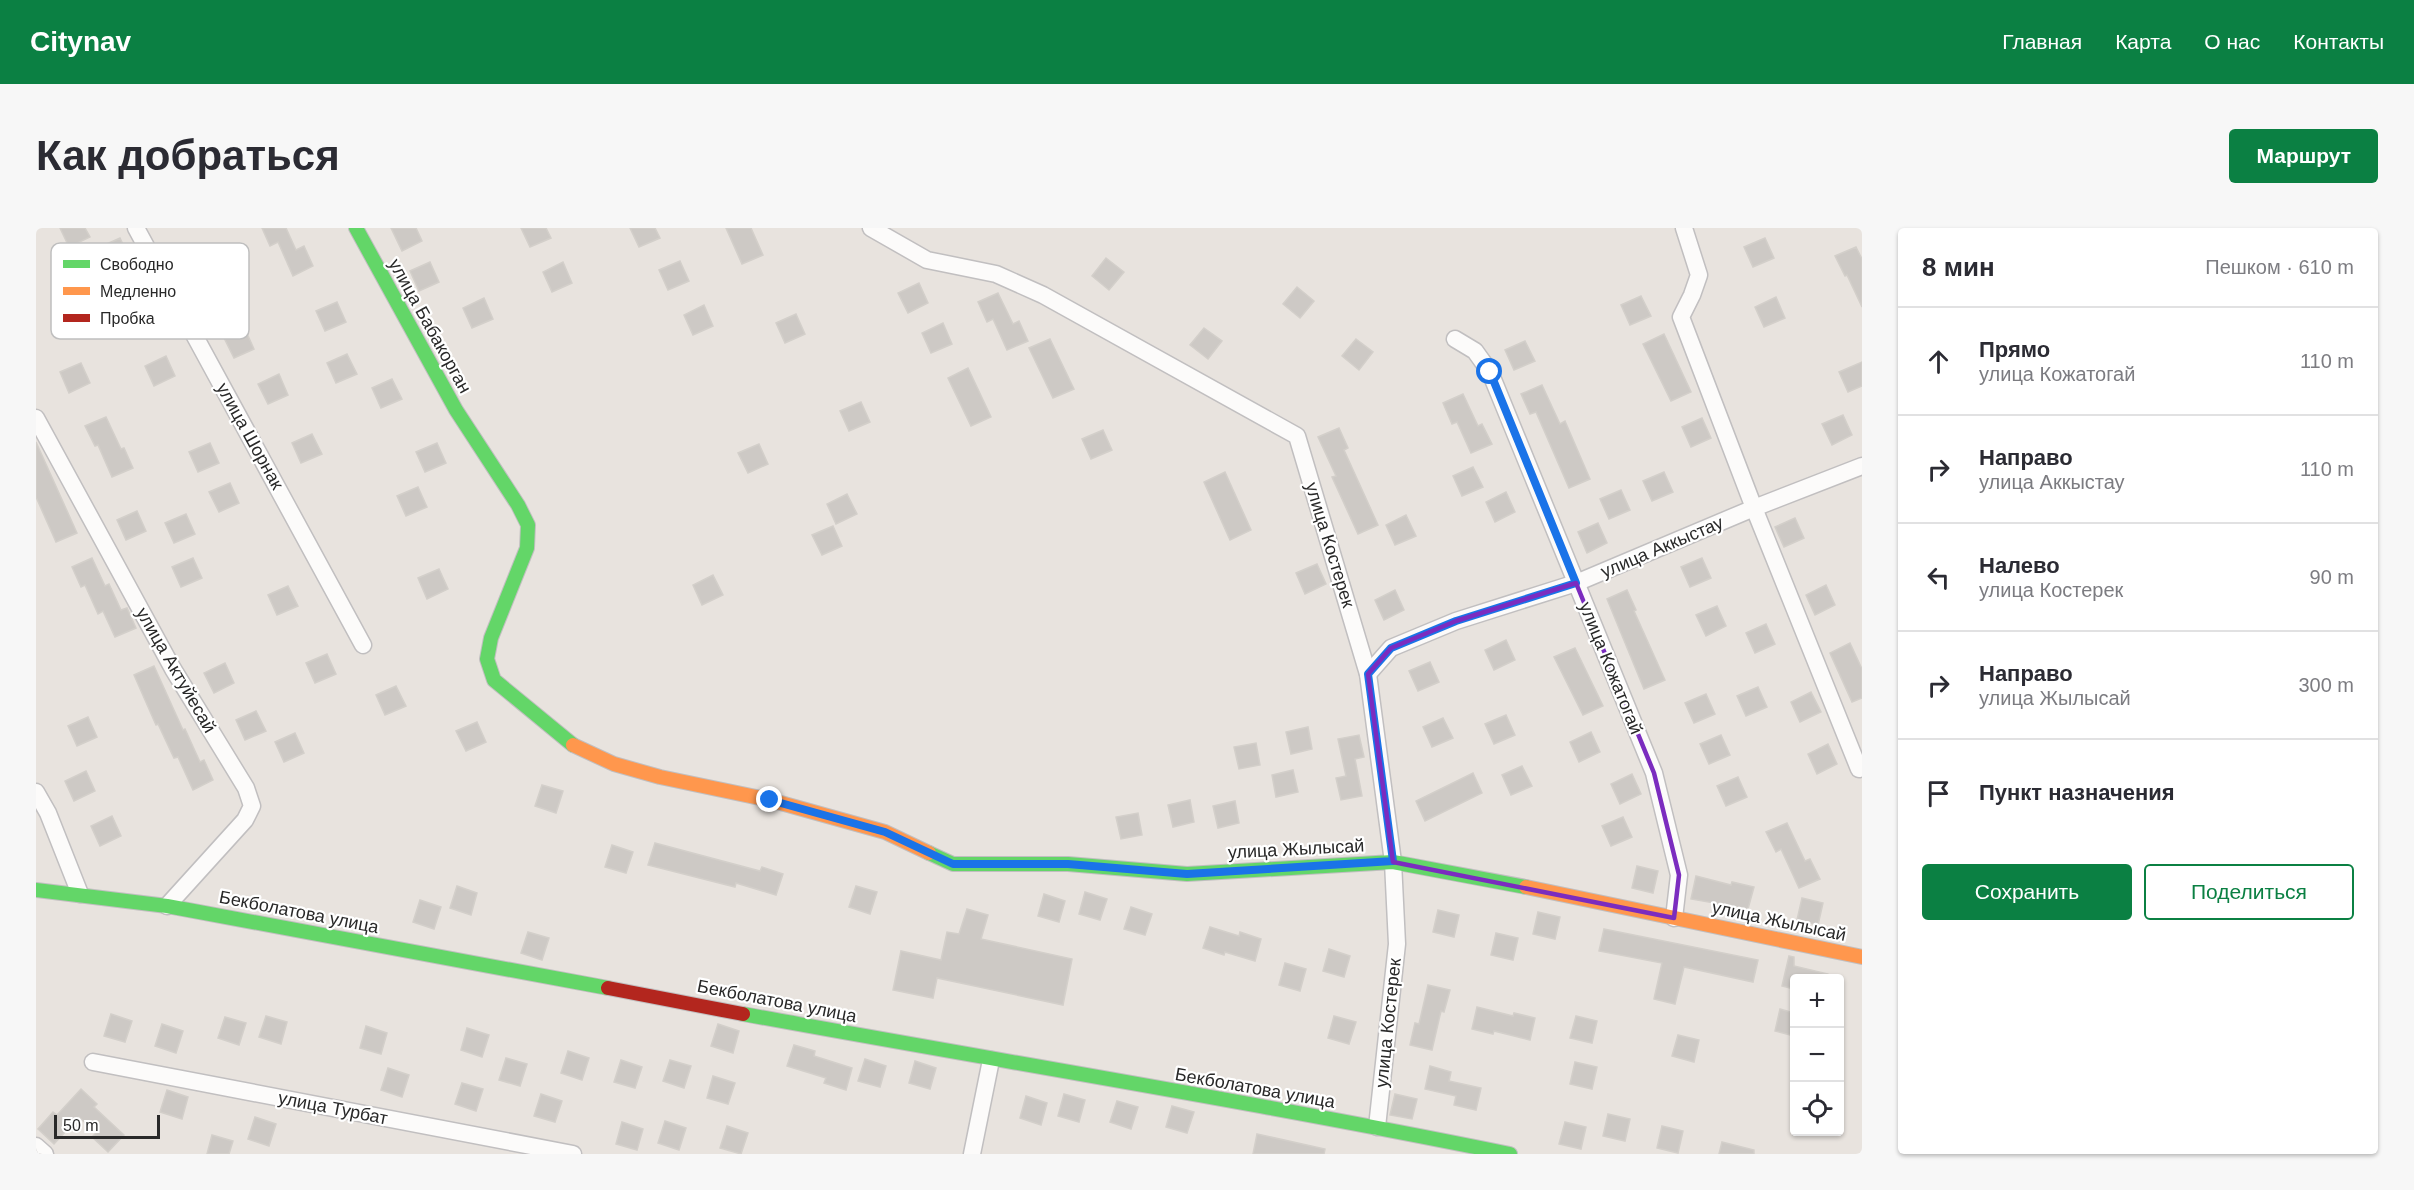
<!DOCTYPE html>
<html lang="ru">
<meta charset="utf-8">
<style>
:root{--surface:#fff;--page:#f7f7f7;--text:#2b2b33;--muted:#7c7c81;--line:#e1e1e2;--accent:#0b8043}
body{margin:0;font-family:Arial,sans-serif;background:var(--page);color:var(--text)}
.controls{position:absolute;right:18px;bottom:18px;display:grid;overflow:hidden;border-radius:6px;box-shadow:0 2px 4px #0004}
.controls button{width:54px;height:54px;display:grid;place-items:center;padding:0;border:0;border-bottom:2px solid var(--line);background:var(--surface);color:var(--text);font:30px sans-serif}
.scale{position:absolute;left:18px;bottom:15px;width:106px;box-sizing:border-box;padding-left:6px;border:3px solid #292929;border-top:0;font-size:16px;line-height:21px;white-space:nowrap;color:#292929;-webkit-text-stroke:4px #fff;paint-order:stroke}
.stop{position:absolute;width:18px;height:18px;margin:-14px;border:4px solid #1a73e8;border-radius:50%;background:#fff}
.stop.end{background:#1a73e8;border-color:#fff;box-shadow:0 2px 6px #0008}
.list{margin:0;padding:0;list-style:none}
h2{display:flex;justify-content:space-between;align-items:center;height:78px;margin:0;padding:0 24px;font-size:26px}
h2 small{font-size:20px;font-weight:400;color:var(--muted)}
.list li{display:grid;grid-template-columns:39px 1fr auto;gap:18px;align-items:center;box-sizing:border-box;height:108px;padding:0 24px;border-top:2px solid var(--line)}
.list b{display:block;font-size:22px;white-space:nowrap}
.list p{margin:0;font-size:20px;white-space:nowrap;color:var(--muted)}
.list em{font-size:20px;font-style:normal;color:var(--muted)}
.actions{display:flex;gap:12px;padding:18px 24px}
.actions a{flex:1;padding:14px 0;border:2px solid var(--accent);border-radius:6px;text-align:center;font-size:21px;color:var(--accent)}
.actions .main{background:var(--accent);color:#fff}
.icon{flex:none;width:33px;height:33px;fill:none;stroke:currentColor;stroke-width:2;stroke-linecap:round;stroke-linejoin:round}
.map{position:relative;flex:none;width:1826px;height:926px;overflow:hidden;border-radius:6px}
header{display:flex;align-items:center;gap:36px;box-sizing:border-box;height:84px;padding:0 30px;background:var(--accent);color:#fff}
header strong{font-size:28px}
nav{display:flex;gap:33px;margin-inline-start:auto;font-size:21px}
.intro{display:flex;align-items:center;justify-content:space-between;box-sizing:border-box;height:144px;padding:0 36px}
h1{margin:0;font-size:42px}
.button{padding:15px 27px;border-radius:6px;background:var(--accent);color:#fff;font-size:21px;font-weight:700}
main{display:flex;gap:36px;padding:0 36px}
aside{flex:1;background:var(--surface);border-radius:6px;box-shadow:0 2px 4px #0004}
.map>svg:first-child{display:block}
</style>
<header>
<strong>Citynav</strong>
<nav><a>Главная</a><a>Карта</a><a>О нас</a><a>Контакты</a></nav>
</header>
<div class="intro"><h1>Как добраться</h1><a class="button">Маршрут</a></div>
<main>
<div class="map">
<svg width="1826" height="926" viewBox="0 0 1826 926">
<rect width="100%" height="100%" fill="#e8e3de"/>
<g fill="#cdc9c5" stroke="#d3cfca" stroke-width="1.5">
<polygon points="24,0 49,0 54,9 33,19"/>
<polygon points="226,0 250,0 260,22 268,18 277,38 257,48 242,14 234,18"/>
<polygon points="355,0 380,0 386,13 366,23"/>
<polygon points="485,0 510,0 515,10 494,19"/>
<polygon points="594,0 619,0 624,10 603,19"/>
<polygon points="690,0 715,0 727,27 706,36"/>
<polygon points="84,10 102,48 110,44 126,79 130,77 139,97 118,107 102,72 98,73 81,36 73,39 64,19"/>
<polygon points="1729,10 1738,30 1717,39 1708,19"/>
<polygon points="1820,19 1826,31 1826,79 1811,47 1809,48 1799,28"/>
<polygon points="1070,30 1088,44 1073,62 1056,48"/>
<polygon points="644,33 653,53 632,62 623,42"/>
<polygon points="394,34 403,54 383,63 374,43"/>
<polygon points="527,34 536,55 516,64 507,44"/>
<polygon points="883,55 892,75 872,85 862,65"/>
<polygon points="1261,59 1278,73 1264,90 1247,76"/>
<polygon points="962,65 977,96 983,93 992,113 971,122 957,91 951,94 942,74"/>
<polygon points="1605,68 1615,88 1594,97 1585,77"/>
<polygon points="1740,69 1749,90 1728,99 1719,79"/>
<polygon points="448,70 457,91 436,100 427,80"/>
<polygon points="301,74 310,94 289,103 280,83"/>
<polygon points="668,77 677,98 657,107 648,87"/>
<polygon points="760,86 769,106 749,115 740,95"/>
<polygon points="907,95 916,116 895,125 886,105"/>
<polygon points="1168,100 1186,113 1172,131 1154,117"/>
<polygon points="209,101 218,121 198,130 188,110"/>
<polygon points="1628,106 1655,164 1635,173 1607,116"/>
<polygon points="1014,111 1038,161 1017,170 993,120"/>
<polygon points="1320,111 1337,124 1323,142 1306,128"/>
<polygon points="1489,113 1499,133 1478,142 1469,122"/>
<polygon points="311,126 321,146 300,155 291,135"/>
<polygon points="130,128 139,148 118,158 109,138"/>
<polygon points="1826,134 1826,158 1812,164 1803,144"/>
<polygon points="45,135 54,155 33,165 24,144"/>
<polygon points="932,140 955,189 935,198 912,150"/>
<polygon points="243,146 252,167 232,176 222,156"/>
<polygon points="356,151 366,171 345,180 336,160"/>
<polygon points="1506,157 1524,196 1529,193 1554,251 1533,260 1500,184 1494,186 1485,166"/>
<polygon points="1427,166 1442,198 1446,196 1456,216 1435,225 1421,194 1416,196 1407,175"/>
<polygon points="825,174 834,194 813,203 804,183"/>
<polygon points="1807,187 1816,207 1796,217 1786,196"/>
<polygon points="70,189 85,221 88,220 97,240 76,249 62,217 59,218 49,198"/>
<polygon points="1666,190 1675,210 1655,219 1646,199"/>
<polygon points="1303,200 1312,220 1308,222 1342,297 1322,306 1296,249 1300,248 1282,209"/>
<polygon points="1067,202 1076,222 1055,231 1046,211"/>
<polygon points="276,206 286,226 265,235 256,215"/>
<polygon points="0,214 41,305 20,314 0,269"/>
<polygon points="174,215 183,235 162,244 153,224"/>
<polygon points="401,215 410,235 389,244 380,224"/>
<polygon points="723,216 732,236 712,245 702,225"/>
<polygon points="1437,239 1447,259 1426,268 1417,248"/>
<polygon points="1189,244 1215,302 1194,312 1168,254"/>
<polygon points="1628,244 1637,264 1616,273 1607,253"/>
<polygon points="194,255 203,275 183,284 173,264"/>
<polygon points="382,259 391,279 370,288 361,268"/>
<polygon points="1585,262 1594,282 1573,291 1564,271"/>
<polygon points="1470,264 1479,284 1459,294 1450,274"/>
<polygon points="811,266 821,286 800,296 791,276"/>
<polygon points="101,283 110,303 90,312 81,292"/>
<polygon points="150,286 159,306 138,315 129,295"/>
<polygon points="1370,287 1380,308 1359,317 1350,297"/>
<polygon points="1759,290 1768,310 1748,319 1739,299"/>
<polygon points="1562,295 1571,315 1551,325 1542,304"/>
<polygon points="797,298 806,318 786,327 776,307"/>
<polygon points="56,330 69,358 73,356 85,382 91,380 100,400 79,409 67,383 62,386 49,357 45,359 36,339"/>
<polygon points="157,330 166,350 145,359 136,339"/>
<polygon points="1666,330 1675,350 1654,359 1645,339"/>
<polygon points="1281,336 1290,356 1269,366 1260,345"/>
<polygon points="403,341 412,361 391,371 382,350"/>
<polygon points="677,347 687,367 666,377 657,357"/>
<polygon points="1790,357 1799,377 1779,387 1770,367"/>
<polygon points="252,358 262,378 241,387 232,367"/>
<polygon points="1359,362 1368,382 1348,392 1339,372"/>
<polygon points="1591,362 1600,382 1598,383 1629,452 1608,461 1571,371"/>
<polygon points="1681,378 1690,398 1670,408 1660,387"/>
<polygon points="1730,396 1739,416 1719,425 1710,405"/>
<polygon points="1470,412 1479,432 1458,442 1449,422"/>
<polygon points="1814,415 1826,441 1826,470 1816,474 1794,425"/>
<polygon points="1539,420 1567,478 1547,487 1518,429"/>
<polygon points="291,426 300,446 279,455 270,435"/>
<polygon points="1394,434 1403,454 1382,463 1373,443"/>
<polygon points="189,435 198,455 178,465 168,445"/>
<polygon points="118,438 147,502 149,501 164,534 168,532 177,552 157,562 142,529 138,530 122,496 120,497 98,447"/>
<polygon points="360,458 370,478 349,487 340,467"/>
<polygon points="1722,459 1731,479 1710,488 1701,468"/>
<polygon points="1775,464 1785,484 1764,494 1755,474"/>
<polygon points="1670,466 1679,486 1658,495 1649,475"/>
<polygon points="220,483 230,503 209,512 200,492"/>
<polygon points="1470,487 1479,507 1458,516 1449,496"/>
<polygon points="52,489 61,509 41,518 32,498"/>
<polygon points="1407,490 1417,510 1396,519 1387,499"/>
<polygon points="441,494 450,514 430,523 420,503"/>
<polygon points="1272,499 1276,521 1255,526 1250,504"/>
<polygon points="1555,504 1564,524 1543,534 1534,514"/>
<polygon points="259,505 268,525 248,534 239,514"/>
<polygon points="1323,507 1328,529 1319,531 1326,568 1305,572 1300,550 1310,548 1302,511"/>
<polygon points="1685,507 1694,527 1673,536 1664,516"/>
<polygon points="1220,515 1224,537 1203,541 1198,519"/>
<polygon points="1792,516 1801,536 1781,546 1772,526"/>
<polygon points="1486,538 1496,558 1475,567 1466,547"/>
<polygon points="1257,542 1262,564 1240,569 1236,547"/>
<polygon points="50,543 59,563 38,573 29,553"/>
<polygon points="1437,545 1446,565 1389,593 1380,573"/>
<polygon points="1596,546 1605,566 1584,576 1575,556"/>
<polygon points="1702,549 1711,569 1690,578 1681,558"/>
<polygon points="506,557 527,563 520,585 499,578"/>
<polygon points="1154,572 1158,594 1137,599 1132,577"/>
<polygon points="1199,573 1203,595 1182,600 1177,578"/>
<polygon points="1102,585 1106,607 1085,611 1080,589"/>
<polygon points="76,588 85,608 64,618 55,598"/>
<polygon points="1587,589 1596,609 1575,618 1566,598"/>
<polygon points="1751,595 1769,633 1774,631 1784,651 1763,660 1745,621 1740,624 1730,604"/>
<polygon points="619,615 724,643 726,639 747,646 740,667 700,655 699,659 612,637"/>
<polygon points="576,617 597,624 590,645 569,639"/>
<polygon points="1601,638 1622,643 1617,665 1596,660"/>
<polygon points="1660,648 1695,657 1696,654 1718,659 1712,681 1655,671"/>
<polygon points="421,658 441,665 435,687 414,680"/>
<polygon points="820,658 841,664 834,686 813,679"/>
<polygon points="1049,664 1071,671 1064,692 1043,686"/>
<polygon points="1008,666 1029,673 1023,694 1002,688"/>
<polygon points="1766,670 1787,675 1782,697 1761,692"/>
<polygon points="384,672 405,679 398,701 377,694"/>
<polygon points="1095,679 1116,686 1109,707 1088,701"/>
<polygon points="931,681 952,687 945,711 1036,731 1027,777 901,750 897,770 857,762 865,723 905,732 911,704 923,706"/>
<polygon points="1402,682 1423,687 1418,709 1397,704"/>
<polygon points="1502,684 1524,689 1519,711 1497,706"/>
<polygon points="1174,699 1203,708 1204,704 1225,711 1219,733 1189,724 1188,727 1167,720"/>
<polygon points="1568,701 1722,732 1717,754 1648,739 1639,776 1618,771 1626,735 1563,723"/>
<polygon points="492,704 513,710 506,732 485,725"/>
<polygon points="1460,705 1482,710 1477,732 1455,727"/>
<polygon points="1293,721 1314,728 1308,749 1287,743"/>
<polygon points="1753,728 1758,729 1758,738 1792,746 1792,750 1758,750 1758,761 1746,758"/>
<polygon points="1249,735 1270,741 1264,763 1243,757"/>
<polygon points="1392,757 1414,762 1408,784 1405,783 1396,822 1374,817 1379,795 1383,796"/>
<polygon points="1441,779 1477,788 1478,785 1499,790 1494,812 1458,803 1457,806 1436,801"/>
<polygon points="1744,781 1758,785 1758,808 1739,803"/>
<polygon points="75,786 96,793 89,814 68,808"/>
<polygon points="230,788 251,794 245,816 223,809"/>
<polygon points="1298,788 1320,794 1313,816 1292,810"/>
<polygon points="1540,788 1561,793 1556,815 1534,810"/>
<polygon points="189,789 210,795 203,817 182,810"/>
<polygon points="126,796 147,803 140,825 119,818"/>
<polygon points="682,796 703,803 697,825 675,818"/>
<polygon points="330,798 351,805 345,826 324,820"/>
<polygon points="431,800 453,807 446,829 425,822"/>
<polygon points="1642,807 1663,812 1658,834 1636,828"/>
<polygon points="758,817 779,823 778,828 816,840 810,862 788,855 790,850 751,838"/>
<polygon points="532,823 553,830 546,852 525,845"/>
<polygon points="470,830 491,836 484,858 463,852"/>
<polygon points="829,831 850,838 844,859 822,853"/>
<polygon points="585,832 606,839 599,860 578,854"/>
<polygon points="634,832 655,838 648,860 627,853"/>
<polygon points="879,833 900,840 894,861 873,855"/>
<polygon points="1539,834 1561,839 1556,861 1534,856"/>
<polygon points="1394,838 1415,844 1413,853 1445,860 1440,882 1418,877 1420,868 1389,861"/>
<polygon points="352,840 373,847 366,869 345,862"/>
<polygon points="677,848 699,855 692,876 671,870"/>
<polygon points="426,855 447,861 440,883 419,876"/>
<polygon points="45,861 61,876 58,879 88,907 72,924 56,909 60,905 43,889 18,916 2,901 17,884 21,887"/>
<polygon points="131,862 152,869 146,891 124,884"/>
<polygon points="505,866 526,873 519,894 498,888"/>
<polygon points="1028,866 1049,872 1043,894 1022,888"/>
<polygon points="1359,866 1381,871 1376,891 1354,887"/>
<polygon points="990,868 1011,875 1005,897 984,890"/>
<polygon points="1081,873 1102,879 1095,901 1074,894"/>
<polygon points="1136,878 1158,884 1151,905 1130,899"/>
<polygon points="1572,886 1594,891 1589,913 1567,908"/>
<polygon points="219,889 240,896 233,918 212,911"/>
<polygon points="629,893 650,900 643,922 622,915"/>
<polygon points="586,894 607,901 601,922 580,916"/>
<polygon points="1529,894 1550,899 1545,921 1523,916"/>
<polygon points="691,898 712,905 705,926 684,920"/>
<polygon points="1626,898 1647,903 1642,925 1621,920"/>
<polygon points="1221,906 1289,921 1288,926 1217,926"/>
<polygon points="176,907 197,913 193,926 171,926"/>
<polygon points="1686,914 1718,922 1718,926 1683,926"/>
</g>
<g fill="none" stroke-linecap="round" stroke-linejoin="round">
<g stroke="#c1bfc0" stroke-width="19">
<g id="street">
<polyline points="100,0 327,417"/>
<polyline points="835,0 891,32 960,46 1007,67 1261,208 1332,446 1357,634 1361,716 1341,899"/>
<polyline points="1648,0 1663,47 1656,67 1645,89 1718,280 1823,541"/>
<polyline points="1419,111 1439,123 1454,144 1618,545 1643,647 1638,690"/>
<polyline points="0,190 137,441 210,560 216,578 209,592 131,678"/>
<polyline points="1332,446 1355,420 1420,393 1540,355 1718,280 1826,238"/>
<polyline points="0,564 12,585 44,666"/>
<polyline points="57,834 537,926"/>
<polyline points="0,918 9,926"/>
<polyline points="936,926 955,832"/>
</g>
</g>
<g stroke="#c1bfc0" stroke-width="16">
<g id="fast">
<polyline points="320,0 420,182 482,277 492,297 491,320 455,410 451,431 458,452 537,517"/>
<polyline points="893,625 917,636 1032,636 1151,646 1357,634 1490,659"/>
<polyline points="0,662 131,678 572,760"/>
<path d="M707 786C963 833 1219 874 1474 926"/>
</g>
</g>
<g stroke="#c1bfc0" stroke-width="16">
<g id="slow">
<polyline points="537,517 578,536 624,549 734,572 849,604 893,625"/>
<polyline points="1490,659 1826,729"/>
</g>
</g>
<g stroke="#c1bfc0" stroke-width="16">
<polyline id="jam" points="572,760 707,786"/>
</g>
<use href="#street" stroke="#fcfbfa" stroke-width="16"/>
<use href="#fast" stroke="#63d668" stroke-width="14"/>
<use href="#slow" stroke="#ff974d" stroke-width="14"/>
<use href="#jam" stroke="#b3261e" stroke-width="14"/>
</g>
<g fill="none" stroke-linecap="round" stroke-linejoin="round">
<polyline stroke="#1a73e8" stroke-width="8" points="734,572 849,604 917,636 1032,636 1151,646 1357,633 1332,446 1355,420 1420,393 1540,355 1454,144"/>
</g>
<path fill="none" stroke="#7b2cbf" stroke-width="4.5" stroke-linejoin="round" d="M1540 355 1618 545 1643 647 1638 690 1357 634 1332 446 1355 420 1420 393Z"/>
<g text-anchor="middle" stroke-width="4.5" stroke-linejoin="round" paint-order="stroke">
<g font-size="18" fill="#292929" stroke="#fff">
<text transform="translate(394 98) rotate(61)" y="6">улица Бабакорган</text>
<text transform="translate(214 208) rotate(61)" y="6">улица Шорнак</text>
<text transform="translate(1294 317) rotate(73)" y="6">улица Костерек</text>
<text transform="translate(1626 319) rotate(-23)" y="6">улица Аккыстау</text>
<text transform="translate(1575 440) rotate(68)" y="6">улица Кожатогай</text>
<text transform="translate(140 442) rotate(60)" y="6">улица Актуйесай</text>
<text transform="translate(1260 621) rotate(-3)" y="6">улица Жылысай</text>
<text transform="translate(263 684) rotate(11)" y="6">Бекболатова улица</text>
<text transform="translate(1743 693) rotate(12)" y="6">улица Жылысай</text>
<text transform="translate(741 773) rotate(11)" y="6">Бекболатова улица</text>
<text transform="translate(1352 795) rotate(-84)" y="6">улица Костерек</text>
<text transform="translate(1219 860) rotate(10)" y="6">Бекболатова улица</text>
<text transform="translate(297 880) rotate(11)" y="6">улица Турбат</text>
</g>
</g>
<rect x="15" y="15" width="198" height="96" rx="9" fill="#fff" stroke="#bfbfbf" stroke-width="1.5"/>
<rect x="27" y="32" width="27" height="8" fill="#63d668"/>
<rect x="27" y="59" width="27" height="8" fill="#ff974d"/>
<rect x="27" y="86" width="27" height="8" fill="#b3261e"/>
<g font-size="16" fill="#292929">
<text x="64" y="42">Свободно</text>
<text x="64" y="69">Медленно</text>
<text x="64" y="96">Пробка</text>
</g>
</svg>
<div class="controls">
<button>+</button>
<button>−</button>
<button><svg class="icon" aria-label="locate" viewBox="0 0 24 24"><circle cx="12" cy="12" r="6"/><path d="M12 2v4M12 18v4M2 12h4M18 12h4"/></svg></button>
</div>
<div class="scale">50 m</div>
<div class="stop" style="left:1454px;top:144px"></div>
<div class="stop end" style="left:734px;top:572px"></div>
</div>
<aside>
<h2>8 мин<small>Пешком · 610 m</small></h2>
<ul class="list">
<li><svg class="icon" aria-label="ahead" viewBox="0 0 24 24"><path d="M12 20V5M6 11l6-6 6 6"/></svg><div><b>Прямо</b><p>улица Кожатогай</p></div><em>110 m</em></li>
<li><svg class="icon" aria-label="right" viewBox="0 0 24 24"><path d="M7 20v-9h11M14 6l5 5-5 5"/></svg><div><b>Направо</b><p>улица Аккыстау</p></div><em>110 m</em></li>
<li><svg class="icon" aria-label="left" viewBox="0 0 24 24"><path d="M17 20v-9H6M10 6l-5 5 5 5"/></svg><div><b>Налево</b><p>улица Костерек</p></div><em>90 m</em></li>
<li><svg class="icon" aria-label="right" viewBox="0 0 24 24"><path d="M7 20v-9h11M14 6l5 5-5 5"/></svg><div><b>Направо</b><p>улица Жылысай</p></div><em>300 m</em></li>
<li><svg class="icon" aria-label="arrive" viewBox="0 0 24 24"><path d="M6 21V4h12l-3 4 3 4H6"/></svg><div><b>Пункт назначения</b></div></li>
</ul>
<div class="actions"><a class="main">Сохранить</a><a>Поделиться</a></div>
</aside>
</main>
